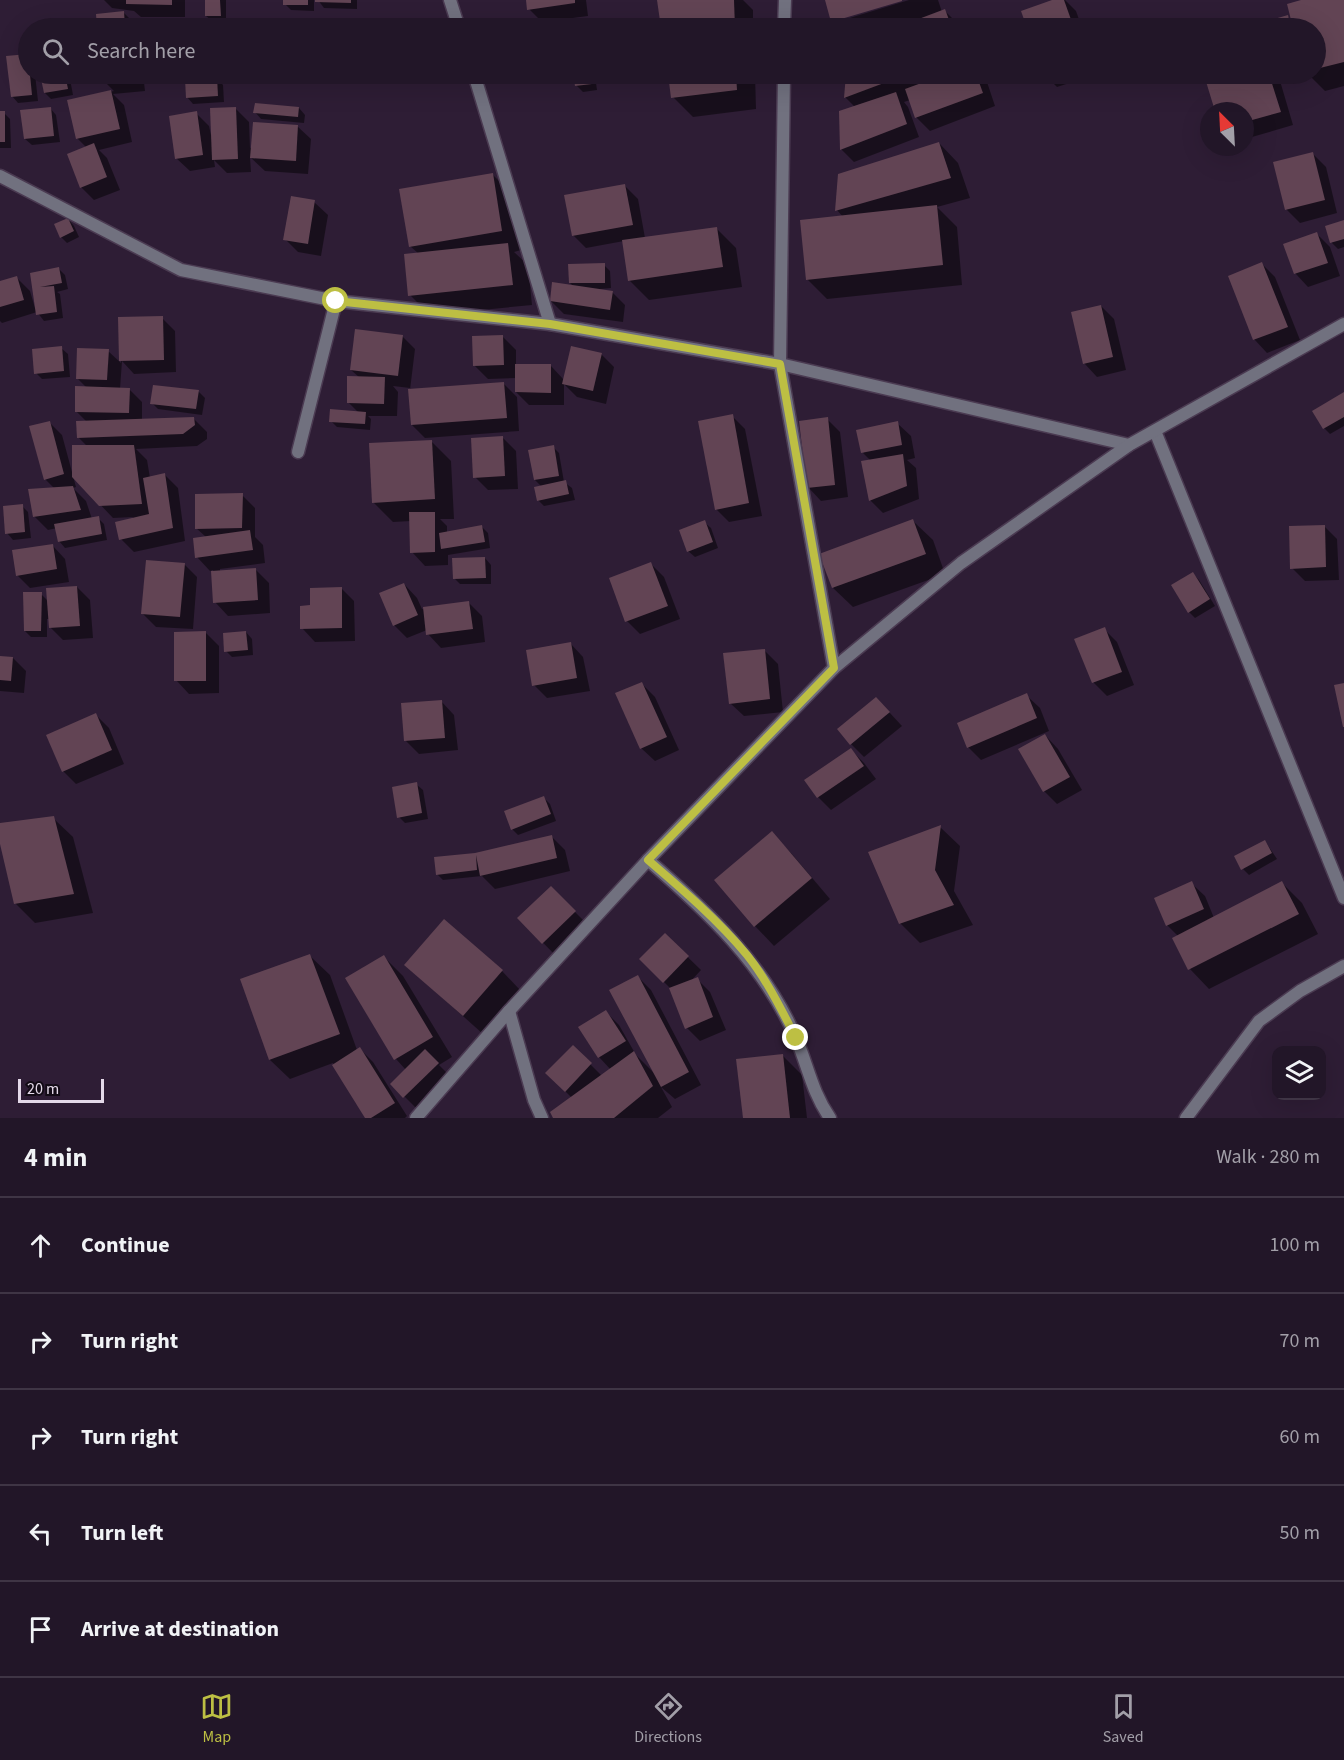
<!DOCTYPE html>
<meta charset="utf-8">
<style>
:root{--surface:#221628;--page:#2a1f30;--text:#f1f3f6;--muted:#a29fa8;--line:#3f3545;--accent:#bdbf43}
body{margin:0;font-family:"Source Sans 3",sans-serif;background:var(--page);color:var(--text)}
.controls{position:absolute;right:18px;bottom:18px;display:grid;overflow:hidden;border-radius:12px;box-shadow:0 6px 24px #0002}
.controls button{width:54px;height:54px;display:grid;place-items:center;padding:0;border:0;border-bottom:2px solid var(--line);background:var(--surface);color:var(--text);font:30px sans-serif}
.compass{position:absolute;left:1200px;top:102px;width:54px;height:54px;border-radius:50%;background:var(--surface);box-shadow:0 6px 24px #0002;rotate:336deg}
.scale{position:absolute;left:18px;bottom:15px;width:86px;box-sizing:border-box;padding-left:6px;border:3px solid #e4d9e9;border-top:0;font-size:16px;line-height:21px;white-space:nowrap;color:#e4d9e9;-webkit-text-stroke:4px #120b15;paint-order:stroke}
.stop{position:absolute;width:18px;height:18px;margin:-14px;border:4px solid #bdbf43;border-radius:50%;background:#fff}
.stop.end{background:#bdbf43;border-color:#fff;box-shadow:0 2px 6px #0008}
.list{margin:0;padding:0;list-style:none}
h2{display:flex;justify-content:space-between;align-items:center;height:78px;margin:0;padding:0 24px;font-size:26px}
h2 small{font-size:20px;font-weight:400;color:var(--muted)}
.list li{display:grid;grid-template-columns:39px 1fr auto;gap:18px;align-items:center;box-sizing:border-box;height:96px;padding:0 24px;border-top:2px solid var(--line)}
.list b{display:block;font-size:22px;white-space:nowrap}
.list em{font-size:20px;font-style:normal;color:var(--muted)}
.icon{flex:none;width:33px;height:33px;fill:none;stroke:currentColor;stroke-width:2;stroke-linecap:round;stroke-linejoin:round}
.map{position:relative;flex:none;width:1344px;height:1118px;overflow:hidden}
.search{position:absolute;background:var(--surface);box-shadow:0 6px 24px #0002;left:18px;right:18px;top:18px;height:66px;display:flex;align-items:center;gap:15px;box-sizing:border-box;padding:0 21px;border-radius:33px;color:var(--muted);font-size:22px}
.sheet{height:558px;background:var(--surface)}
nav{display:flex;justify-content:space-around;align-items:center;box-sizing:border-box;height:84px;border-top:2px solid var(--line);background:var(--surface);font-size:16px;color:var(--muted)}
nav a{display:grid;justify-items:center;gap:3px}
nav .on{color:var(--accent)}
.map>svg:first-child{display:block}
</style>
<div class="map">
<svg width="1344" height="1118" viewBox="0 0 1344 1118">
<rect width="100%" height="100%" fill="#2e1d35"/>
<g fill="#0007">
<polygon points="104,0 185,0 185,17 141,17 134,11 112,8"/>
<polygon points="206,0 226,0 226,22 213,22 206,16"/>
<polygon points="285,0 314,0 314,11 291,10 285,4"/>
<polygon points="318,0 357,0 357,9 324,8"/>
<polygon points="527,0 586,0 588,16 542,22 529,9"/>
<polygon points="665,0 743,0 753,10 753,28 663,28 659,1"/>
<polygon points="826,0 899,0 843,17 843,20 909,0 938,0 942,12 945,11 962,28 840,28 833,21"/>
<polygon points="1057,0 1065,0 1076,11 1082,28 1029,28 1023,12"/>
<polygon points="1307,0 1344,0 1344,86 1325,91 1308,74 1316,74 1316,28 1246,28 1288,17 1293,23"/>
<polygon points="124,13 130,19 131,28 99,28 97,15"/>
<polygon points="27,55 28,74 35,74 38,101 18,103 12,96"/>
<polygon points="41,74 69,74 73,95 51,99 45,93"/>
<polygon points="103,74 143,74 145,91 113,94 124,105 132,142 99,150 107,158 120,190 94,200 81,187 87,148 77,138 69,101 114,91 104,81"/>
<polygon points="575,74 593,74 595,76 597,90 583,92 577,86"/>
<polygon points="669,74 755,74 756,109 693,117 673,97"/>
<polygon points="848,74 981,74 986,79 995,106 930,131 916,117 910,100 904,102 908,107 919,137 854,162 841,149 855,107 845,97"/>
<polygon points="1044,74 1097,74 1057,87"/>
<polygon points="1213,74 1278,74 1293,125 1245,139 1245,111 1216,111 1205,76"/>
<polygon points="217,78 223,85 224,102 193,104 187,97"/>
<polygon points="50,108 56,115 60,142 32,145 25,139"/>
<polygon points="299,108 305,115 304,123 261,119 255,112"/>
<polygon points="236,109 249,122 250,148 297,126 311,139 308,174 265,171 250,157 251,172 227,173 214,160 215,167 190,171 176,158 196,113 209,126 211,135 213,135"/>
<polygon points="0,113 4,113 10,119 11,148 0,148"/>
<polygon points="939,143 958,163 970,198 937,207 957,227 962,285 827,299 807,279 843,217 837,210"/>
<polygon points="1313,154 1326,167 1337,213 1300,223 1286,209"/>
<polygon points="492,174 512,194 521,250 514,252 528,265 532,305 430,315 410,295 419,254 410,246"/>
<polygon points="625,186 638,199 645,238 716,228 736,248 742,287 649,300 629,280 624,241 586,248 573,235"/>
<polygon points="314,202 328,215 321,256 298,252 285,239"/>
<polygon points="68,219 74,226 79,237 67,243 61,237"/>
<polygon points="1344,221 1344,247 1338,249 1332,243 1327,227"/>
<polygon points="1317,234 1330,247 1340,276 1308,287 1295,273"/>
<polygon points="1262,264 1275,277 1300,340 1267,353 1254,339"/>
<polygon points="604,265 610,271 611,288 600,289 600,290 612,292 625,305 623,322 564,314 551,301 574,287 570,283"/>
<polygon points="59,269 65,275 68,289 57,292 60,294 63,318 44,321 37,312 2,323 0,321 0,283 17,278 30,291 35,308 37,308 31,275"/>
<polygon points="1101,306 1114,319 1126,370 1097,377 1084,363"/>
<polygon points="162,318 175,331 176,372 134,374 122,361 120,389 129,389 142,402 142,420 194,419 207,432 207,439 197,446 136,449 147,460 150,478 165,475 178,488 185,541 134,552 121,539 133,517 113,518 73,476 76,487 73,488 86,501 92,519 98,518 104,524 107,540 65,548 59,541 57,528 48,530 34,516 55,489 45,479 49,422 62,435 72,472 87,446 78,437 87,422 76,411 87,388 78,379 108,351 121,363 120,319"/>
<polygon points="402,336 415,349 410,390 504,384 517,397 519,431 425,438 412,425 410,388 393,386 398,392 397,416 368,416 371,419 370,430 337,427 331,421 359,413 348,402 360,378 351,370"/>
<polygon points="502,336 516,350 516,365 551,366 564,380 601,354 614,367 606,404 577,397 564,384 564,405 529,405 516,392 516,378 488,379 474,365"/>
<polygon points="61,348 68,354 70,377 42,379 36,373"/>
<polygon points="198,391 205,398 202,415 158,409 152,403"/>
<polygon points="1344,394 1344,426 1330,434 1324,428"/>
<polygon points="732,416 745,429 762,516 729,522 716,509"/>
<polygon points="827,419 840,432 848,497 821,501 808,487"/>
<polygon points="897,423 911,436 915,458 907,460 916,468 919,499 883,513 870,500 871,461 863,453"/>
<polygon points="503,438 516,451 518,489 488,490 475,477"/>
<polygon points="432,442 451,461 454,519 440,519 447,526 447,533 481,526 488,533 490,548 448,555 448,565 425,566 412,552 411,521 393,522 373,502"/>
<polygon points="553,447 559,453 564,482 572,488 575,500 544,506 538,500 542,487 535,480"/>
<polygon points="242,495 255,508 255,537 263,545 265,563 220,569 220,572 256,570 269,583 270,613 228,616 215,602 213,570 210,571 197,557 206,537 196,528"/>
<polygon points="22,506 28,512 31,538 13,540 7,533"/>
<polygon points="913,521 933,540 945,574 853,607 833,588"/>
<polygon points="704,522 711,528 718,548 695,557 688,551"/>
<polygon points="1324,526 1337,539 1339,580 1305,581 1292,568"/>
<polygon points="52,545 65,559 69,582 30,588 17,575"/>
<polygon points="485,558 491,565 491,584 460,584 454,578"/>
<polygon points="184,564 197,577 193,629 156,627 143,614"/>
<polygon points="651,564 664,577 680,619 640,634 627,621"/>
<polygon points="1193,574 1199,580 1215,606 1195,618 1189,612"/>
<polygon points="404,584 417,598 422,609 469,603 482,616 485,642 441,648 428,634 427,630 407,638 394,625"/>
<polygon points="77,587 90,600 93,638 63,640 50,627 49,619 47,619 47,637 31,637 25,631 41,594 48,601"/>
<polygon points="341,588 354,601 355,641 315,642 302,628 312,607"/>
<polygon points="1104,629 1117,642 1134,685 1107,696 1094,683 1076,639"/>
<polygon points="246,632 252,639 253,655 232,657 226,651"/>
<polygon points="206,633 219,646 219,693 189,694 176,680"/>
<polygon points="570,643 583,657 590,691 547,698 534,685"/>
<polygon points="764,650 778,664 783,712 744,716 730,703"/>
<polygon points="0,657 13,658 26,671 24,693 0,691"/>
<polygon points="642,684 655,697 679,750 655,761 641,748"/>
<polygon points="1026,695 1040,708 1049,731 981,760 968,747"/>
<polygon points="441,701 454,715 458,750 419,754 406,741"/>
<polygon points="889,712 902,726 864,757 851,744"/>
<polygon points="96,715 109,728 124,764 76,784 63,771"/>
<polygon points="1045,735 1058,749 1082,790 1057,804 1044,791"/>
<polygon points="851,750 864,763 876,779 831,810 818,797 807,781"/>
<polygon points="416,784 423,790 428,819 405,823 399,817"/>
<polygon points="544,798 550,804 556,821 518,835 512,829"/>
<polygon points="53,818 73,837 93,913 35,923 15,903 0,837 0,824"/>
<polygon points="940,827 960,846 954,891 973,925 920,943 900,923"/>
<polygon points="771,833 791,853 830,899 774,946 755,926"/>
<polygon points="552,837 565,850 570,871 495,889 482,876 443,880 437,874 475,854"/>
<polygon points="1265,841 1277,859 1249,875 1243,869"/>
<polygon points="1191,883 1205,896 1214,918 1282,883 1302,903 1318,934 1209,989 1190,969 1178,936 1167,925"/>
<polygon points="551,888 588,925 556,956 519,918"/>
<polygon points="665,935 701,970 690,982 697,979 710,992 726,1030 700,1041 687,1028 671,989 641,959"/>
<polygon points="310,956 330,975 357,1050 360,1049 373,1062 407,1116 405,1118 367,1118 333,1063 290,1079 270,1060 242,980"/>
<polygon points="384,957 403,976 452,1057 439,1065 451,1077 418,1110 392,1084 406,1070 396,1059 347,979"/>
<polygon points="406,965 502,971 521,991 483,1034"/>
<polygon points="638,977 651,990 701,1085 675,1099 661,1087 672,1107 658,1118 554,1118 572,1098 547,1073 573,1047 602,1076 611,1070 599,1057 606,1012 619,1025 636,1055 654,1073"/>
<polygon points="782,1055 802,1075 807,1118 744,1118"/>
</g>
<g fill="#624454">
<polygon points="126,0 172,0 172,5 126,4"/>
<polygon points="205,0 220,0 221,16 205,16"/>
<rect x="283" y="0" width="25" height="5"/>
<polygon points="315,0 351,0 351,3 315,2"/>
<polygon points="526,0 575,0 575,3 527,10"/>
<polygon points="657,0 734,0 735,28 661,28"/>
<polygon points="825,0 902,0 902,1 831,22"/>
<polygon points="1052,0 1064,0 1074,28 1027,28 1021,11"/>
<polygon points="1301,0 1344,0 1344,62 1316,69 1316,28 1293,28 1287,4"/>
<polygon points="945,9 952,28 895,28"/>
<polygon points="124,11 125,28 97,28 96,14"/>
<polygon points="1288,15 1291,28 1243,28"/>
<polygon points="28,54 32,95 11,97 6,56"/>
<polygon points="40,74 65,74 68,89 44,93"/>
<polygon points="101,74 132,74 132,78 102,81"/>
<polygon points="573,74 590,74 592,84 575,86"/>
<polygon points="668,74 736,74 737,90 671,98"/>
<polygon points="846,74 908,74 844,98"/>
<polygon points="946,74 976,74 983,93 915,118 905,89"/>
<polygon points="1208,74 1269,74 1281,112 1245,122 1245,111 1215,111 1204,75"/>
<polygon points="217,77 218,96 186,98 185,79"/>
<polygon points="111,90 120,129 76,139 67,100"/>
<polygon points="896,92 907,124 840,150 839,111"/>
<polygon points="255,103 299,107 298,117 253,113"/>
<polygon points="51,107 54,136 24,139 20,110"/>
<polygon points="236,107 238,159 212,160 210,108"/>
<rect x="0" y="111" width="5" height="31"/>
<polygon points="197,111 203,155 175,159 169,116"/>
<polygon points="253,122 298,125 296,161 250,158"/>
<polygon points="939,142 951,178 835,211 838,174"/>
<polygon points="94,143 107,177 80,188 67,154"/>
<polygon points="1313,152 1325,200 1285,210 1273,162"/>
<polygon points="493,173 502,231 409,247 399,189"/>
<polygon points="625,184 633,225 572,236 564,195"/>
<polygon points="291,196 315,200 308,244 283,240"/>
<polygon points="937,205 943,265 806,280 800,220"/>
<polygon points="68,218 74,231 60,238 54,224"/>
<polygon points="1344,220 1344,239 1330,243 1325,226"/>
<polygon points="717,227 723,267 628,281 622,240"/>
<polygon points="1317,232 1328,263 1294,274 1283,244"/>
<polygon points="508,243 513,285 408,296 404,254"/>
<polygon points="1262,262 1288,327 1253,340 1228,276"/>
<polygon points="605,263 605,283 569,283 568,264"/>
<polygon points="59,267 62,283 40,287 54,286 57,312 36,315 30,273"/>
<polygon points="17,276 24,300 0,307 0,281"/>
<polygon points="552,282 613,291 610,310 550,301"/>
<polygon points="1101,305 1113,357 1083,364 1071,312"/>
<polygon points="163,316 164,360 119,361 118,317"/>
<polygon points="355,329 403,335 398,376 350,370"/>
<polygon points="503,335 504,365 473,366 472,336"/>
<polygon points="62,346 64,371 34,374 32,349"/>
<polygon points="571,346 602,353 593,391 562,384"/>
<polygon points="77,348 109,349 107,380 76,379"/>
<polygon points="515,364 551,364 551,393 515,392"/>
<polygon points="347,376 385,377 384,404 347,403"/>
<polygon points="504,382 507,418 411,425 408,389"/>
<polygon points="153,385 199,390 196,409 150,404"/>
<polygon points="75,386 130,388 129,413 75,412"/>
<polygon points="1344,392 1344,417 1323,429 1312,411"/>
<polygon points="330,409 366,412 365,424 329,422"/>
<polygon points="733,414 749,503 715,510 698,421"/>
<polygon points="194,417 195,425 183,434 77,438 76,421"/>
<polygon points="828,417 835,485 807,488 799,421"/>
<polygon points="50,421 64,474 44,480 29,426"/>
<polygon points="898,421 902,445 861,453 856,430"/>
<polygon points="503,436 505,476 473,478 471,438"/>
<polygon points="432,440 435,499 372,503 369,443"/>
<polygon points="72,445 134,445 142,504 99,506 72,477"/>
<polygon points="554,445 559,476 534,480 528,450"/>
<polygon points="903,454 907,486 869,501 861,461"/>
<polygon points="165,473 173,528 119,540 115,522 149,514 143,478"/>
<polygon points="566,480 569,494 537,501 534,487"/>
<polygon points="73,486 81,510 33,517 28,489"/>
<polygon points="243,493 242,528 195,529 195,494"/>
<polygon points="23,504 25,532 5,534 3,506"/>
<polygon points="409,512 435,512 435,552 410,553"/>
<polygon points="99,516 102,534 58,542 54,524"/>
<polygon points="913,519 926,554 832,588 819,554"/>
<polygon points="705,520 713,542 687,552 679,530"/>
<polygon points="482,525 485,542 441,549 439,533"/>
<polygon points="1325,525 1326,567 1290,569 1289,526"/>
<polygon points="250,530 253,550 195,558 193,538"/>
<polygon points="53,544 57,569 16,576 12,550"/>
<polygon points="485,557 486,578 453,579 452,558"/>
<polygon points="146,560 185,563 180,617 141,614"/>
<polygon points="651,562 668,606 625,622 609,578"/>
<polygon points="256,568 258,600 213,603 211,571"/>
<polygon points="1193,572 1210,599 1188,613 1171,585"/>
<polygon points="404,583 418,615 393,626 379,593"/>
<polygon points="77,586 80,626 49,628 46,588"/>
<polygon points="342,587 342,628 300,629 300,606 310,605 310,588"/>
<polygon points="23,592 42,592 41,631 24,631"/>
<polygon points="469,601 473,629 426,635 423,607"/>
<polygon points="1105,627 1122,672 1092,683 1074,639"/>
<polygon points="206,631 206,681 174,681 174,632"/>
<polygon points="246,631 248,650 224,652 223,633"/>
<polygon points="571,642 577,678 532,686 526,650"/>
<polygon points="765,649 770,699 729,704 723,653"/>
<polygon points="0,656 13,657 11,681 0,680"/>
<polygon points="642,682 667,737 640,749 615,693"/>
<polygon points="1344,683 1344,727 1343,727 1334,685"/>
<polygon points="1027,693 1037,718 967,748 957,723"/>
<polygon points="876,697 890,712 850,745 837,729"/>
<polygon points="442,700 445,738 404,741 401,703"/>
<polygon points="96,713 112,750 62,772 46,735"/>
<polygon points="1045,734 1070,777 1043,792 1018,749"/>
<polygon points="851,748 864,766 817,798 804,780"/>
<polygon points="417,782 422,813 397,818 392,787"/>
<polygon points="544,796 551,814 511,830 504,811"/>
<polygon points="54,816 74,894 14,904 0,844 0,823"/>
<polygon points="941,825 935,870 954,905 899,924 868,852"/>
<polygon points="772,831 812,878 754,927 714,880"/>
<polygon points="552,835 557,858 480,876 476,855 477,870 436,875 434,857 475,853"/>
<polygon points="1265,840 1272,853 1241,870 1234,856"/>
<polygon points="1192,881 1204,909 1166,926 1154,898"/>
<polygon points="1282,881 1299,914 1188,970 1172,938"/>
<polygon points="551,886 576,911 542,944 517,918"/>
<polygon points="444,919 503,970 463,1016 404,965"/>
<polygon points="665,933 689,956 663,983 639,959"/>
<polygon points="310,954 340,1034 269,1060 240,979"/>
<polygon points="384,955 433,1037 394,1060 345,978"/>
<polygon points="638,975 689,1072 661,1087 609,990"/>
<polygon points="698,977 713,1017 685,1029 669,988"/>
<polygon points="606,1010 626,1041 598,1058 578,1027"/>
<polygon points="573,1045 592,1063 565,1092 545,1073"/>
<polygon points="360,1047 395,1103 371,1118 365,1118 332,1065"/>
<polygon points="425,1049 439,1063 403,1098 390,1084"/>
<polygon points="634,1051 653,1086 614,1118 553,1118 550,1112"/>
<polygon points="783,1054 790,1118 743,1118 736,1059"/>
</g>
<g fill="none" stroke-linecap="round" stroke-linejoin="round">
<g stroke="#4b3b52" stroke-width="15">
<g id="minor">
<polyline points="450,0 459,28"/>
<polyline points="784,28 785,0"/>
<polyline points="474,74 550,324"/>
<polyline points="784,74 780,364 834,668"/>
<polyline points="0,176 181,270 336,301 550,324 780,364 1129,445"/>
<polyline points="1155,431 1344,898"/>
<polyline points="298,452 336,301"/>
<path d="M648 860C708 912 764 964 796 1038 808 1066 812 1092 830 1118"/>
<polyline points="509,1011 534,1100 542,1118"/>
<polyline points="1186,1118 1259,1021 1300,991 1344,966"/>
</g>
</g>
<g stroke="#4b3b52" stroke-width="15">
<polyline id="tertiary" points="416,1118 509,1011 648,860 834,668 961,563 1129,445 1344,324"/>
</g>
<use href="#minor" stroke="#71717f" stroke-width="12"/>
<use href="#tertiary" stroke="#71717f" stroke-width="12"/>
</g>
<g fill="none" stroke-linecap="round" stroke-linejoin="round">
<path stroke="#bdbf43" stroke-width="8" d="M336 301 550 324 780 364 834 668 648 860C683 890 718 920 747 955 767 980 782 1011 796 1038"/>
</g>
</svg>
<div class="controls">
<button><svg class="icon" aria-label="layers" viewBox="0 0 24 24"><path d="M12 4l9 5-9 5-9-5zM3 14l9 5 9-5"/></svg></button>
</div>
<svg class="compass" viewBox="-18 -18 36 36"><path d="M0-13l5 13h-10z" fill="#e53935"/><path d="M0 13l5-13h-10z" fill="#a29fa8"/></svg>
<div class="scale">20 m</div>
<div class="stop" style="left:336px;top:301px"></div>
<div class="stop end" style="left:796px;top:1038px"></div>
<div class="search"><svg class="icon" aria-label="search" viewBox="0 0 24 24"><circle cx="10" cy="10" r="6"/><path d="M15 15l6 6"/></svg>Search here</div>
</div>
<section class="sheet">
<h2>4 min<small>Walk · 280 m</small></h2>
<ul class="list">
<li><svg class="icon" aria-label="ahead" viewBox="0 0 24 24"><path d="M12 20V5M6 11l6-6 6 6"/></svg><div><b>Continue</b></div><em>100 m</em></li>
<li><svg class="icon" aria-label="right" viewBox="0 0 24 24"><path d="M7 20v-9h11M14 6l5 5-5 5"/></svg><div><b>Turn right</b></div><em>70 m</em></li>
<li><svg class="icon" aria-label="right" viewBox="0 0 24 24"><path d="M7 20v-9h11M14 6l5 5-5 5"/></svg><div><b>Turn right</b></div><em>60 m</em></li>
<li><svg class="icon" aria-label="left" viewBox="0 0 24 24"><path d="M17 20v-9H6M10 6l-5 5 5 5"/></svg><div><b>Turn left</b></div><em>50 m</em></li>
<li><svg class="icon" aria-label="arrive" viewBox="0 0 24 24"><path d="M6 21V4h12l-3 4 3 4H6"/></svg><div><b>Arrive at destination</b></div></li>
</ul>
</section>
<nav>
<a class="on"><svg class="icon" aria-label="map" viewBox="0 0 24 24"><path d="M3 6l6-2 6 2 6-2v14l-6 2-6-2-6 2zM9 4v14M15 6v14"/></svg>Map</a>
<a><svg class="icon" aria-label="directions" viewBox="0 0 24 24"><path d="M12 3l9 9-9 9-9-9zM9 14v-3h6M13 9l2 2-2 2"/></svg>Directions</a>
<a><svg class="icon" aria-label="saved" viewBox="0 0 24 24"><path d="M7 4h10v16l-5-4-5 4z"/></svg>Saved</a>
</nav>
